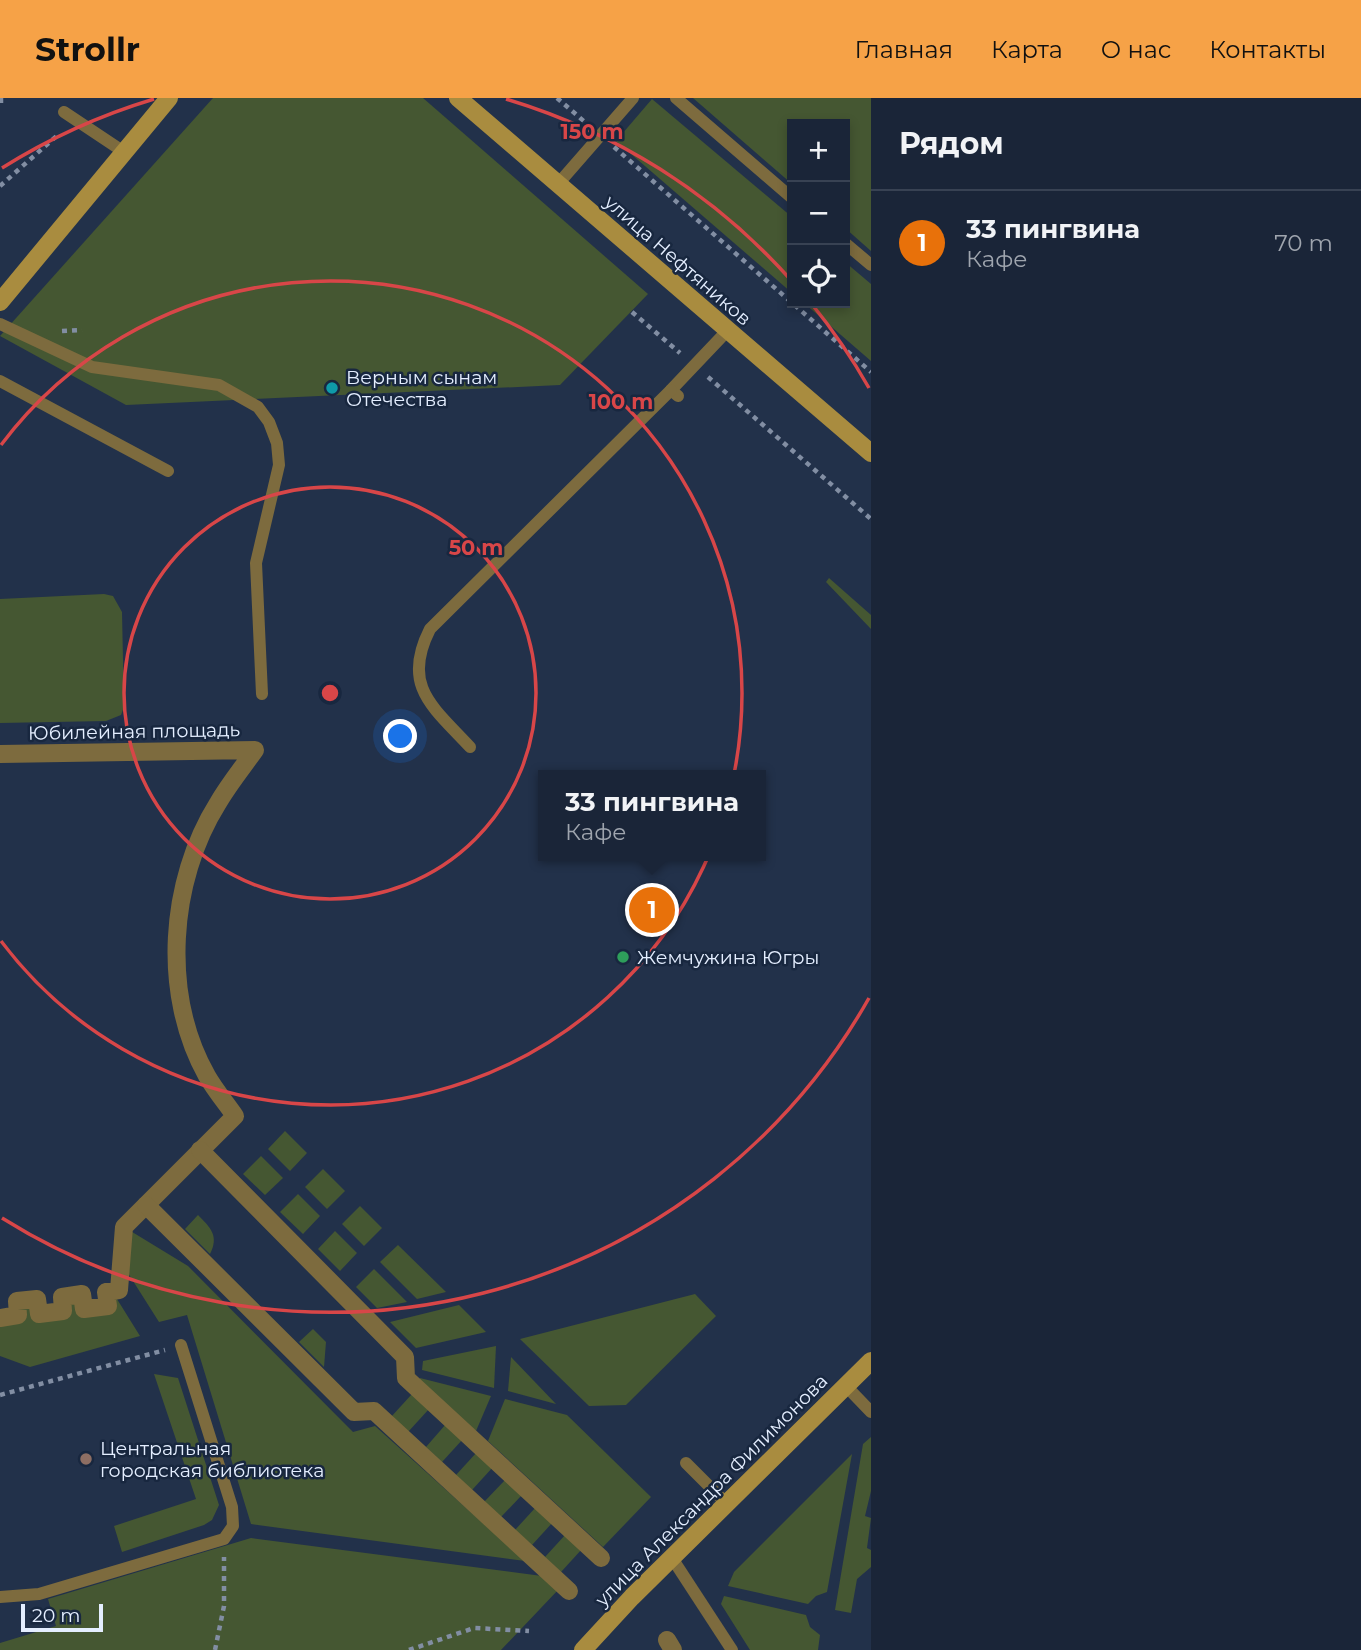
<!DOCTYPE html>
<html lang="ru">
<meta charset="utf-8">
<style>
:root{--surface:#1a2538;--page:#232d40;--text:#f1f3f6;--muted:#9fa5ae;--line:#384253;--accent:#f6a247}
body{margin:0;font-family:Montserrat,sans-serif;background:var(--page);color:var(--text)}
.controls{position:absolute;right:21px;top:21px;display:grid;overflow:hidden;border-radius:0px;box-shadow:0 4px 10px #0003}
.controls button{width:63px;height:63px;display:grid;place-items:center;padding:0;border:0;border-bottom:2px solid var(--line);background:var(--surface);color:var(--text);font:35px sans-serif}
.scale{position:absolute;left:21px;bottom:18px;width:82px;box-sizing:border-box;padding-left:7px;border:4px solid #e4eeff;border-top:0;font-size:19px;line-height:24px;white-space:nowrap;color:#e4eeff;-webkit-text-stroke:5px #18273f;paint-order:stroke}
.you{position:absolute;left:401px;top:639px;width:24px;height:24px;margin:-18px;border:5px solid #fff;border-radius:50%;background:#1a73e8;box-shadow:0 0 0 10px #1a73e833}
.badge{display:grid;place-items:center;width:46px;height:46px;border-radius:50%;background:var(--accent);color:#fff;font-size:23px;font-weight:700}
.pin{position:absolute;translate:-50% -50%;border:4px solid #fff;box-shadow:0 2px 7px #0006}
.popup{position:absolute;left:538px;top:672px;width:228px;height:91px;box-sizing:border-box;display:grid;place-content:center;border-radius:0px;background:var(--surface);filter:drop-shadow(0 2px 5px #0005);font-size:23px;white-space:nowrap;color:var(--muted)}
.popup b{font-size:26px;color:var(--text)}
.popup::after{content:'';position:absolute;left:50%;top:100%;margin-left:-14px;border:14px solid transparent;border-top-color:var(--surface)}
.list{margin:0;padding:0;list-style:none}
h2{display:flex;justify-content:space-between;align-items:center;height:91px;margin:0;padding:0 28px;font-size:30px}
h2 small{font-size:23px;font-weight:400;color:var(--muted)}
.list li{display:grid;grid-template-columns:46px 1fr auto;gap:21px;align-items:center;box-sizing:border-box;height:105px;padding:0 28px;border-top:2px solid var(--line)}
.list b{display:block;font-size:26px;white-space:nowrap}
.list p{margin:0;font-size:23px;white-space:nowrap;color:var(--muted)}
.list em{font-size:23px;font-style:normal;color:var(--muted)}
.icon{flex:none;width:38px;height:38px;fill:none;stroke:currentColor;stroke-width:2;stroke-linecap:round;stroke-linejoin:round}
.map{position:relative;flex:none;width:871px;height:1552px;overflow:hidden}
header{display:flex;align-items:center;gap:42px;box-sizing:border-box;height:98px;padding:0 35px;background:var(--accent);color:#111}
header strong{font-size:33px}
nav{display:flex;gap:38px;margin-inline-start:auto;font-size:24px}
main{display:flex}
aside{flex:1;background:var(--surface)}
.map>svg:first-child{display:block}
</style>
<header>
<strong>Strollr</strong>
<nav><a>Главная</a><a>Карта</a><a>О нас</a><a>Контакты</a></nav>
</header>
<main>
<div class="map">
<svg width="871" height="1552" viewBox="0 0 871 1552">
<rect width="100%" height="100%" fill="#22314a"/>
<g fill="#455732">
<polygon points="213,0 423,0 648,196 560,287 126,307 0,238"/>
<polygon points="693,0 871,0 871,153 845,130 845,26 792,26 792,86"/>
<polygon points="652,1 792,119 792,195 616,43"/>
<polygon points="845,164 871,186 871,263 804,205 845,205"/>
<polygon points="829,480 871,517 871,531 826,484"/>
<polygon points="104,496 113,498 122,514 124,609 121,617 106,623 0,625 0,501"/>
<polygon points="285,1033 307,1055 290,1073 268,1051"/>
<polygon points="261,1058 283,1080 265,1097 243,1076"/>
<polygon points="323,1071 345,1093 327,1111 305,1089"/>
<polygon points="298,1096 320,1118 303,1136 280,1114"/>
<polygon points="360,1108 382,1130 364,1148 342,1126"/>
<path d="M198 1117C211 1130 219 1138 210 1156L185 1131Z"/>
<polygon points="124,1129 188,1168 353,1334 375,1328 525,1463 251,1426 187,1217 159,1224 121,1164"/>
<polygon points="335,1133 357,1155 340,1173 318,1151"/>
<polygon points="398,1147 446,1194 417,1201 380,1164"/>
<polygon points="374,1171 407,1204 377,1210 356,1189"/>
<polygon points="112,1193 140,1238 30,1269 0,1258 0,1220 17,1203 39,1215 63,1213 62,1199 84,1210"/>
<polygon points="695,1196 716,1218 626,1307 589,1308 520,1241"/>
<polygon points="459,1207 486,1234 416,1250 390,1224"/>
<polygon points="313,1231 326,1244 324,1269 299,1244"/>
<polygon points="496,1248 494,1290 422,1272 423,1263"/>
<polygon points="511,1259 556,1306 508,1293"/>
<polygon points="154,1276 178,1280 219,1407 212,1422 204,1427 122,1454 114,1428 196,1401"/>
<polygon points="420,1280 491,1298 476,1333 418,1285"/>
<polygon points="412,1296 429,1311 408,1334 391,1319"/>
<polygon points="505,1301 567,1317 651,1399 603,1449 488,1343"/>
<polygon points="446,1326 463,1341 442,1364 426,1349"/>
<polygon points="871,1339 871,1393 865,1418 871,1420 867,1450 871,1452 871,1469 857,1481 851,1515 835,1512 863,1346"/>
<polygon points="477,1354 493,1369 472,1392 456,1377"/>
<polygon points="852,1356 827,1494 816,1498 808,1506 728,1488 734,1474"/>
<polygon points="506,1381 522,1397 501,1419 484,1404"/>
<polygon points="536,1409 553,1424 532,1447 515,1432"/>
<polygon points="566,1436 582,1451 561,1474 545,1459"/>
<polygon points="251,1440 542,1478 558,1492 501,1552 0,1552 0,1545 56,1528 48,1501"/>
<polygon points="724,1498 806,1517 810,1529 820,1537 818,1552 750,1552 721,1506"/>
</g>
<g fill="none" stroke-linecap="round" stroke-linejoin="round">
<g stroke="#828ea3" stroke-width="4.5" stroke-dasharray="5 5" stroke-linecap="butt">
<polyline points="1,0 1,7"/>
<polyline points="557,0 586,25"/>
<polyline points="614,49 871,274"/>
<polyline points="0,88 60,35"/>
<polyline points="632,214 680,255"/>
<polyline points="62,233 82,232"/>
<polyline points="708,279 871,421"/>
<polyline points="0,1297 165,1252"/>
<polyline points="215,1552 224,1508 224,1459"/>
<polyline points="409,1552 474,1530 529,1533"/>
</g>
<g stroke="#7d6b3e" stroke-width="12">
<polyline points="676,0 792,100"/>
<polyline points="64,14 124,54"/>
<polyline points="558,86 633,0"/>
<polyline points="845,145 871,167"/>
<polyline points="0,226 92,269 219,287 258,309 269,324 277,345 279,367 256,465 262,596"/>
<polyline points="0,283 168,373"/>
<polyline points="678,298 671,292 728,232"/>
<path d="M470 649C433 609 401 588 430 531L671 292"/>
<polyline points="846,1288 871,1314"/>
<polyline points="686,1365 727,1406"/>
<polyline points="672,1460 732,1552"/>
<polyline points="0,1499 39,1496 224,1441 233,1428 232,1409 181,1247"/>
</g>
<g stroke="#7d6b3e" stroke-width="18">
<path d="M0 656 255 652C243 669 229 686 218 705 169 783 161 896 207 978 215 992 226 1005 235 1018L124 1129 119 1192 106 1194 108 1208 84 1211 82 1196 62 1199 63 1213 39 1216 37 1201 17 1203 18 1217 0 1220"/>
<polyline points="200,1052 405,1259 406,1280 601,1460"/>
<polyline points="146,1107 354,1314 374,1313 569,1493"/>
<polyline points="667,1542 673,1552"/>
</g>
<g stroke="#a98c3f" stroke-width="18">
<polyline points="458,0 871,355"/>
<polyline points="0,204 169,0"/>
<polyline points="583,1552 632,1499 871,1263"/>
</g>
</g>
<g fill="none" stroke="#d84648" stroke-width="3.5">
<circle cx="330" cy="595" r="206"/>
<path d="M1 347A412 412 0 1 1 1 843"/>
<path d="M869 900A619 619 0 0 1 2 1120M2 70A619 619 0 0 1 154 1M506 1A619 619 0 0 1 790 181M811 205A619 619 0 0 1 869 290"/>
</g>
<circle fill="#0f9aa8" stroke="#18273f" stroke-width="2.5" cx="332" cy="290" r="7"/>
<circle fill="#2e9e5b" stroke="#18273f" stroke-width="2.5" cx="623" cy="859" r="7"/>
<circle fill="#8d6e63" stroke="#18273f" stroke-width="2.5" cx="86" cy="1361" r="7"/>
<g text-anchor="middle" stroke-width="5" stroke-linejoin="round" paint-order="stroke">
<g font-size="19" fill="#e4eeff" stroke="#18273f">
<text transform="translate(678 162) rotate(41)" y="7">улица Нефтяников</text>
<text transform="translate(134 633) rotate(-1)" y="7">Юбилейная площадь</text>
<text transform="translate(711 1392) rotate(-45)" y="7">улица Александра Филимонова</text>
</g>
<g font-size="19" fill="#e4eeff" stroke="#18273f" text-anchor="start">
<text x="346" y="286">Верным сынам<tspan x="346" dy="22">Отечества</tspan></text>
<text x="637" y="866">Жемчужина Югры</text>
<text x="100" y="1357">Центральная<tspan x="100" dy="22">городская библиотека</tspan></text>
</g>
</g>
<circle cx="330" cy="595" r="10" fill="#d84648" stroke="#18273f" stroke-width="3.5"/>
<g font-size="21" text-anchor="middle" font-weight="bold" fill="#d84648" stroke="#18273f" stroke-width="5" stroke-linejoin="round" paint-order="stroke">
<text x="592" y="41">150 m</text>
<text x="621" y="311">100 m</text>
<text x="476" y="457">50 m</text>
</g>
</svg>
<div class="controls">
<button>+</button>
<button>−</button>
<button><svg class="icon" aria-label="locate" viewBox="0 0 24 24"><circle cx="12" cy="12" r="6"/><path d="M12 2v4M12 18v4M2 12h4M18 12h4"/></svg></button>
</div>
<div class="scale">20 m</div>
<div class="you"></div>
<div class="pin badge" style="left:652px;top:812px;background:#e8710a">1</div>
<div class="popup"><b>33 пингвина</b>Кафе</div>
</div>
<aside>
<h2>Рядом<small></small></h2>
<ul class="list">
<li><span class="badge" style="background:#e8710a">1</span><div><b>33 пингвина</b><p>Кафе</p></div><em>70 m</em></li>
</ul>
</aside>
</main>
